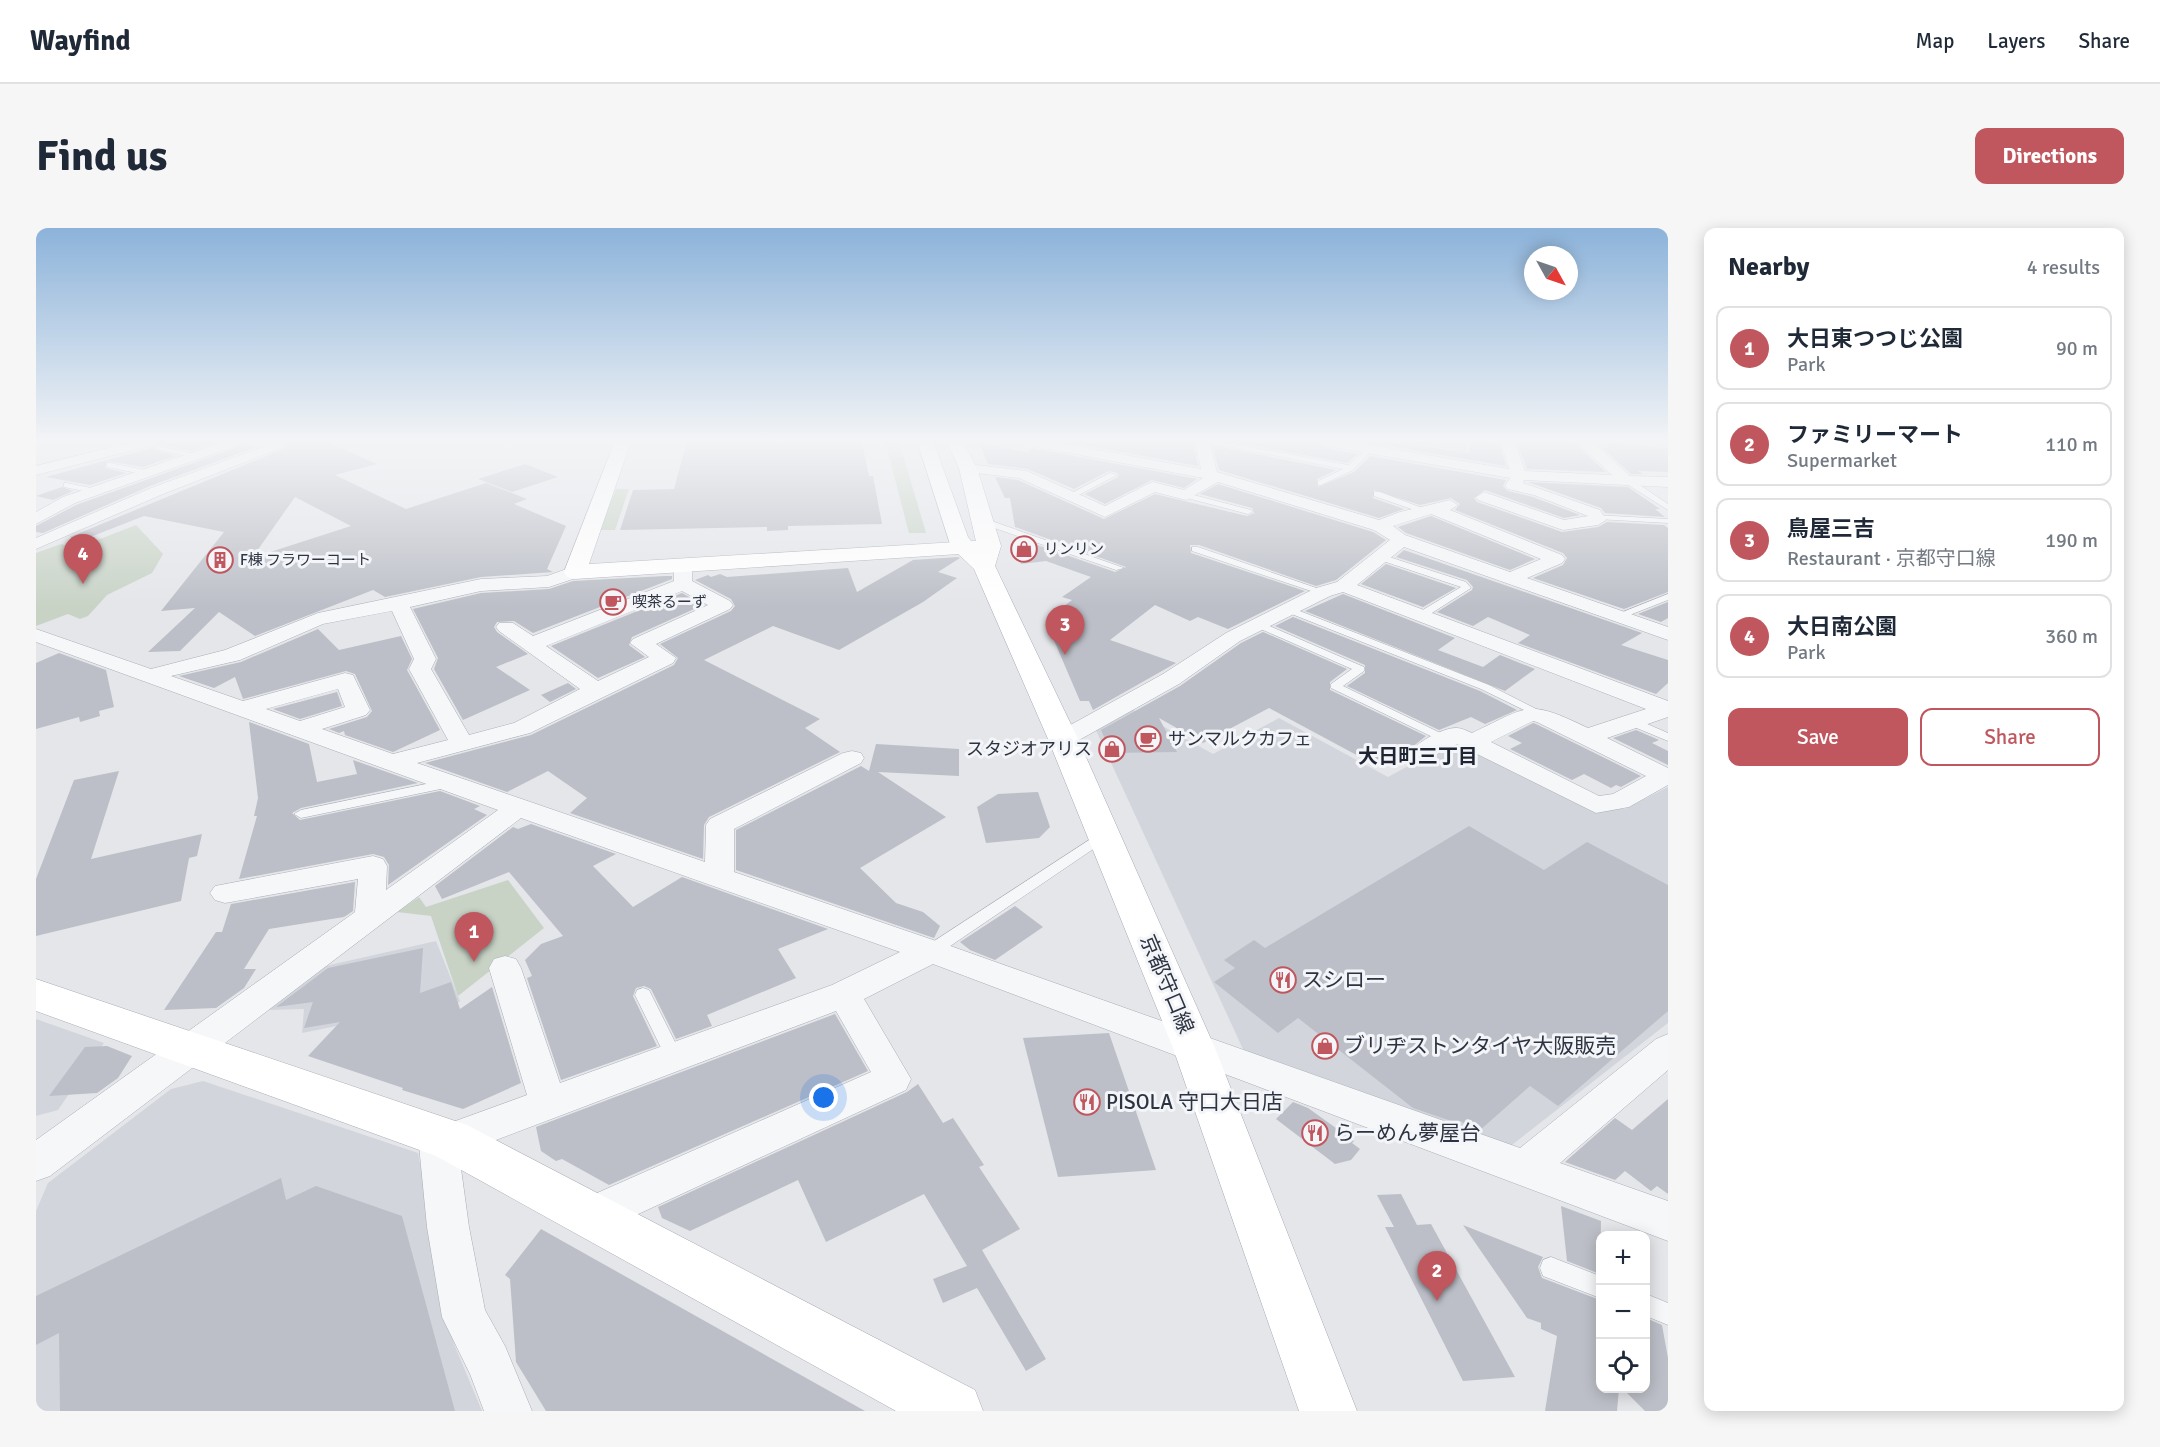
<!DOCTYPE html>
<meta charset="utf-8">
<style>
:root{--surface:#fff;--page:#f6f6f7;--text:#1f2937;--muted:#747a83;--line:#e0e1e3;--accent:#c1575e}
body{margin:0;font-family:Signika,"Noto Sans JP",sans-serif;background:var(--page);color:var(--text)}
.controls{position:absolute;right:18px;bottom:18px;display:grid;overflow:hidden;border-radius:12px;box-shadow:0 3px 15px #0003}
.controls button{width:54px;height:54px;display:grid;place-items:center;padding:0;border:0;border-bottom:2px solid var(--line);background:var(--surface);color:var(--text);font:30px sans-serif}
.compass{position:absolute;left:1488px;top:18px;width:54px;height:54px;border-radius:50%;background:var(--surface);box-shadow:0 3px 15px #0003;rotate:130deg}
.you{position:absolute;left:788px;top:870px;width:21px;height:21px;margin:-15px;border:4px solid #fff;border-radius:50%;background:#1a73e8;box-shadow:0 0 0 9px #1a73e833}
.badge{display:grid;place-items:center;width:39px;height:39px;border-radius:50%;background:var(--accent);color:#fff;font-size:20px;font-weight:700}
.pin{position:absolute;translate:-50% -50px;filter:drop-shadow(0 2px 3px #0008)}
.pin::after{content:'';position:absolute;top:32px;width:21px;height:18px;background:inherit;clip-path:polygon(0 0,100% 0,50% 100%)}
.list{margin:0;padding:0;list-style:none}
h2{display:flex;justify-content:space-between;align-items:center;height:78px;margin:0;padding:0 24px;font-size:26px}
h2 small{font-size:20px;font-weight:400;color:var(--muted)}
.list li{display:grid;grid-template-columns:39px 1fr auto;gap:18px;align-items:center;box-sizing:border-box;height:84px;margin:0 12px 12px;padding:0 12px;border:2px solid var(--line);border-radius:12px}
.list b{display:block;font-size:22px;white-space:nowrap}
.list p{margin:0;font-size:20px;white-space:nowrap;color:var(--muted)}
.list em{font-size:20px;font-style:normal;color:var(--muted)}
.actions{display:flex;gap:12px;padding:18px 24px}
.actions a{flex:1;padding:14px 0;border:2px solid var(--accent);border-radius:12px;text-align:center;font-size:21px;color:var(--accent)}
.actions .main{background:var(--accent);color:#fff}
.icon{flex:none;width:33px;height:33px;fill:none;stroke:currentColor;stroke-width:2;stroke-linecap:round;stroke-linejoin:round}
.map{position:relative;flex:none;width:1632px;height:1183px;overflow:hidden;border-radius:12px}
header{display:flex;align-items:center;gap:36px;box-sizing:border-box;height:84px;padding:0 30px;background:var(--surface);border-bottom:2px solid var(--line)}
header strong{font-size:28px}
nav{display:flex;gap:33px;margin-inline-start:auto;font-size:21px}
.intro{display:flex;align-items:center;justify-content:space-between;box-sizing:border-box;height:144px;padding:0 36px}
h1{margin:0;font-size:42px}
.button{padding:15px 27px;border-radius:12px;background:var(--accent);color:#fff;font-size:21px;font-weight:700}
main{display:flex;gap:36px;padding:0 36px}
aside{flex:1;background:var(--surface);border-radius:12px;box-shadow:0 3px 15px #0003}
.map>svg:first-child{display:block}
</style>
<header>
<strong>Wayfind</strong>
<nav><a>Map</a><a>Layers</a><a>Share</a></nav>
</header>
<div class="intro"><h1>Find us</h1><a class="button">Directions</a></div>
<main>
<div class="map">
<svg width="1632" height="1183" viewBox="0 0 1632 1183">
<rect width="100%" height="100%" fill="#e4e6ea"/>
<g fill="#d2d5dc">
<polygon points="1094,480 1177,526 1243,490 1352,549 1422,511 1557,581 1589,581 1632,559 1632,795 1472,920 1212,832 1059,500"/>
<polygon points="400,713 424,773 381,816 315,795 266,805 268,781 230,782 285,739"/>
<polygon points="0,791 68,815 22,882 0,888"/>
<polygon points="167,853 382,925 418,1116 446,1183 0,1183 0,983 12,955 135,861"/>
</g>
<g fill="#c8d3c6">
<polygon points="849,213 863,213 890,305 873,305"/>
<polygon points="1358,213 1431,213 1431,224"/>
<polygon points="580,261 593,261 579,302 564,302"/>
<polygon points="100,297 127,326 116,345 71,367 52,388 44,391 32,386 0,398 0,325 25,316 41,320"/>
<polygon points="472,652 508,700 422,768 395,688 361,684 383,669 390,679"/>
</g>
<g fill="#bcbfc7" fill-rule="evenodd">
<polygon points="125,213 183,213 155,223 124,216"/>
<path d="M244 213H289L341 236 299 247 370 281 450 255 491 271 478 276 530 298 511 341 517 344 445 349 349 369 337 362 219 408 183 384 144 423 112 424 159 380 125 383 188 304 108 288 49 311 34 309 252 219ZM259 269 315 298 216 330Z"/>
<polygon points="651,213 733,213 735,216 826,214 833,248 837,248 846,296 752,298 752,302 731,303 731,299 584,302 597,262 638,261"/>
<polygon points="1025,213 1157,213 1162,238"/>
<polygon points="1192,213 1277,213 1286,219 1321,226 1311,235"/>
<polygon points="1323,213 1353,213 1433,225 1435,213 1464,217 1470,238"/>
<polygon points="1476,213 1539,216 1570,244 1491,241 1482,217"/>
<polygon points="943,215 991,224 996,220 1161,251 1148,260 1116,252 1069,276 1049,266 1082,249 1082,245 1073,243 1038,261 992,241 952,236"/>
<polygon points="1569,215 1632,220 1632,244 1602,243 1607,246 1595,246 1564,218 1573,219"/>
<polygon points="210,216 220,219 114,258 7,305 0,304 0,298 40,277"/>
<polygon points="1176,217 1300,242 1281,251 1282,259 1318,244 1334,228 1470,252 1467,258 1472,263 1497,269 1544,287 1528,290 1449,262 1438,270 1441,274 1526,304 1562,299 1571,294 1628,297 1632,300 1632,364 1588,381 1497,350 1527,337 1531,330 1527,325 1419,282 1424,276 1415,270 1384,277 1338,262 1337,270 1368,281 1343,290 1183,242"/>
<polygon points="115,220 140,228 107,239 71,233 69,240 90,245 54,257 10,249"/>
<polygon points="489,236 522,249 476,264 442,251"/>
<polygon points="959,249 982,252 1068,291 1119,266 1211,288 1218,285 1216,280 1164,266 1182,256 1337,304 1350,312 1300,352 1280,358 1163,317 1154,317 1155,325 1269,363 1192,401 1162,389 1154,393 1119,377 1074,412 1140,435 1057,482 1053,473 1044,473 1017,410 1037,396 1015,388 1036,372 1026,369 1055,349 1010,333 985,336 981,310 1079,344 1090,339 979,299 974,270 969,270"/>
<polygon points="1492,254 1592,259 1624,281 1619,281 1629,289 1569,285 1565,280"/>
<polygon points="26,259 37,263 17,272 0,268"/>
<polygon points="1395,288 1499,331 1474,342 1370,305 1362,299"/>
<polygon points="1368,322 1606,405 1585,417 1632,432 1632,455 1620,466 1482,415 1494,407 1452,389 1437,398 1401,384 1436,362 1437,359 1431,352 1360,329"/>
<polygon points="922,329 924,330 902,344 921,350 887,374 803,422 737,398 668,432 784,491 769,500 804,524 673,589 668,597 667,631 534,585 551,570 512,543 471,564 389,535 495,507 638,437 642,430 624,416 695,383 699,378 695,371 659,352 672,347 675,349 684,346 691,349 812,340 821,364 877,332"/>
<polygon points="1350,336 1420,360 1387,379 1325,356"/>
<polygon points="629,348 636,348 636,351 497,405 478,393 461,394 458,399 461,404 492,426 460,439 494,462 427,492 398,441 402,430 377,381 445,365 513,361 537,353"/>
<polygon points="646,365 667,377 596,409 593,417 609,429 562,450 515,418"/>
<polygon points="1307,366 1419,410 1402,422 1447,439 1464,427 1499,441 1469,463 1269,383"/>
<polygon points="1632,374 1632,390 1625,394 1602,386"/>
<polygon points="1257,389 1444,463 1481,482 1449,496 1435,489 1403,502 1311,458 1329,445 1329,437 1239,398"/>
<polygon points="282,401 303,422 365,408 376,431 371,442 404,502 357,524 309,507 308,503 303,505 293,501 331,489 336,483 319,446 310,443 207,471 199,449 178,460 143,448 205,434"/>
<polygon points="1227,404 1311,441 1294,454 1294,462 1390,508 1375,520 1341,538 1233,480 1167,515 1123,490 1141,524 1075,525 1065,502 1144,458 1205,415"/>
<polygon points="23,425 70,442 78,479 63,483 64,488 44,494 43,489 0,501 0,435"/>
<polygon points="532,455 540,461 514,474 505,467"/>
<polygon points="301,464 306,478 264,491 237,481"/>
<polygon points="213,494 273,516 281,554 321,546 317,532 382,555 265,580 256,585 264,592 404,563 444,578 438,581 451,587 352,657 353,637 348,629 337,626 203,651 221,588 218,588 222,570"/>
<polygon points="1497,495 1500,496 1605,548 1585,559 1580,557 1575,560 1548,546 1536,552 1474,521 1486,515 1472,508"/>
<polygon points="1600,502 1623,512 1616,515 1632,523 1632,537 1577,510"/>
<polygon points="840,516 923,521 923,548 842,544 910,589 824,640 860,675 887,684 904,698 898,710 700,642 700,602 825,538 833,543"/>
<polygon points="83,543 55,631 166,606 161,628 153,630 145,673 0,708 0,651 38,552"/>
<polygon points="1002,564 1014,599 1003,610 950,615 941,579 962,566"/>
<polygon points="495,596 580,626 557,638 597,679 646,649 792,701 742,721 760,750 671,787 676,798 640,811 615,761 608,758 600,760 597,768 621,818 525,852 491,750 496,748 489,732 505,716 527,708 473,644 406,671 399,658 477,599 482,601"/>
<polygon points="1433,598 1508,642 1551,614 1632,657 1632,783 1522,878 1494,858 1443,903 1424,893 1421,895 1377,880 1262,790 1242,805 1178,754 1199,740 1188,732 1218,712 1229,720"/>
<polygon points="319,654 317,683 308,689 233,701 208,741 220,741 208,760 180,780 128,782 180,704 186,704 195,676"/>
<polygon points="979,678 1007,699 959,732 934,722 924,714"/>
<polygon points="387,720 384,765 415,754 424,781 456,759 485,855 427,881 366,862 367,860 272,828 304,794 268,800 277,774 240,779 292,740"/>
<polygon points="799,786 832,843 573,957 526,931 520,933 505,923 500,899"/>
<polygon points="1073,805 1120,942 1022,949 987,810"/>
<polygon points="71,818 96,828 82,850 61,865 13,868 49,819"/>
<polygon points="882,856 907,895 917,890 948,937 943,939 984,1001 946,1022 1010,1131 990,1143 941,1060 907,1075 897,1051 931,1038 888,966 790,1014 762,952 654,1003 626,990 622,979 871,864"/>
<polygon points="1632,871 1632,966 1621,958 1615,963 1589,943 1579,952 1529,934 1579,890 1596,902"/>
<polygon points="1257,874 1272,880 1318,913 1316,915 1324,921 1315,932 1299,936 1240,891"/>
<polygon points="245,950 250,972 280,958 366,988 419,1183 24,1183 23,1105 0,1117 0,1068"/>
<polygon points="1365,966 1381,997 1395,996 1479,1149 1427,1153 1349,999 1358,999 1341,967"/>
<polygon points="1525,978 1565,993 1564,1046 1531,1033"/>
<polygon points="1427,997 1507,1029 1502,1039 1506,1050 1564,1072 1564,1161 1583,1161 1581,1183 1509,1183 1521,1108 1505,1101 1505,1095 1491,1090"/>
<polygon points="505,1001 829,1183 510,1183 480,1134 474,1051 469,1047"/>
<polygon points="1610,1090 1626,1097 1632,1130 1632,1183 1609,1183 1587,1161 1610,1161"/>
</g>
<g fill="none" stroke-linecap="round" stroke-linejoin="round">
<g stroke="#a9adb4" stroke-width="1">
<g id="lane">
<polygon points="1166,213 1180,213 1312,237 1331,220 1337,221 1317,242 1285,257 1282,257 1282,253 1307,241"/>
<polygon points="121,218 160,226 164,228 160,230 119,221 117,220"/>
<polygon points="74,235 114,243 115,245 111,247 71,239 71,235"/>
<polygon points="1074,245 1081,247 1037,270 1030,268"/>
<polygon points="1586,249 1592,249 1632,276 1632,282 1586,253"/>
<polygon points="31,255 60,261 61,263 57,265 28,259 28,255"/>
<polygon points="1338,264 1344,264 1394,283 1387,285 1338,268"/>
<polygon points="1150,265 1215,282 1216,284 1212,286 1147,269 1146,267"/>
<polygon points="1558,287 1632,291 1632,295 1561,291 1557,289"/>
<polygon points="944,291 950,291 1088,340 1080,342 944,295"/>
<polygon points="1156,319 1162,319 1292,364 1284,366 1156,323"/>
<polygon points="1341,327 1347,327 1430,354 1435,360 1388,390 1380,390 1380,386 1425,359 1341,331"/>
<polygon points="1632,366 1632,372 1586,390 1578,390 1577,388"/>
<polygon points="1251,378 1453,457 1512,487 1510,489 1502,489 1445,461 1248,383 1248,379"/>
<polygon points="1222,393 1328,439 1328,443 1307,458 1417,511 1415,514 1407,514 1295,460 1295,456 1316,441 1218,398 1217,396"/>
<polygon points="1595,489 1632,505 1632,513 1591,496 1589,493"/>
<polygon points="414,551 419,552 420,555 419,558 265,590 258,586 265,582"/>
<polygon points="1067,603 1072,605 1074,608 1072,611 901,727 895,729 889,727 887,723 889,719"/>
<polygon points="607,760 613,762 644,824 647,829 644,834 638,836 632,834 599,767 601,762"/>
<polygon points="1515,1029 1564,1048 1564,1070 1507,1048 1504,1040 1507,1032"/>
<polygon points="1610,1066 1632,1075 1632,1097 1610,1088"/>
</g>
</g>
<g stroke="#a9adb4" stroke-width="1">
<g id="street">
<polygon points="100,213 123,213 121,216 0,247 0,238"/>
<polygon points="190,213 238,213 250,218 127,266 0,321 0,310 115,260 227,219 210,214 39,275 0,296 0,284 27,269"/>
<path d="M984 213H1013L1165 241 1159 213H1173L1181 244 1343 292 1364 284 1414 272 1422 277 1414 282 1526 327 1529 331 1526 335 1491 350 1632 399V412L1368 319 1321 357 1632 473V489L1571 510 1632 540V557L1593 579 1560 585 1421 516C1407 523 1395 532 1379 528L1376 523C1382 513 1409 499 1421 500 1426 500 1431 503 1436 505 1495 477 1491 471 1552 500L1610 481 1307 364 1294 368 1204 413 1143 456 1036 516 1027 518 1018 516 1015 511 1018 506 1127 446 1190 405 1280 360 1301 354 1354 312 1338 302 1182 254 1150 272 1119 264 1069 289 983 250 932 244 925 240 932 236 991 243 1069 278 1112 256 1117 254 1148 262 1167 250 991 217ZM1395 286 1505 331 1474 344 1369 307 1357 298ZM1497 493 1501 494 1610 548 1577 566 1563 568 1455 514Z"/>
<polygon points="1279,213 1310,213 1473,241 1466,218 1473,214 1480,218 1489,243 1576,247 1540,213 1555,213 1594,248 1632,249 1632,259 1488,252 1487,255 1564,282 1570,292 1562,297 1527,302 1442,272 1440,269 1448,264 1454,266 1528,292 1552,288 1498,267 1472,261 1469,258 1474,250 1286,217"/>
<path d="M647 335 656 340V353L694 373 697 377 694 381 620 416 640 430 637 435 494 505 381 535 669 634 670 597 674 591 807 525 816 523 825 525 828 530 825 535 698 601V644L906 715 1484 920 1620 811 1632 806V842L1524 935 1632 973V1013L897 736 828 771 875 851 870 862 557 1007 543 1001 537 987 543 973 835 844 800 783 423 926 433 999 449 1082 469 1118 496 1183H448L434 1146 406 1089 391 999 382 907 388 895 401 890 414 895 491 867 453 740 458 731 469 728 480 731 485 740 524 855 796 757 864 724 485 590 14 948 0 953V912L319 684 322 651 189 675 179 672 174 665 179 658 337 628 347 631 351 638 350 662 462 582 0 414V401L115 441 189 422 282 385 445 351 511 348 539 338 546 340 548 344 546 348 513 359 445 363 374 379 400 431 395 441 433 507 478 495 544 461 463 403 460 399 463 395H477L497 408 638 353V340ZM646 363 672 377 597 411 594 415 613 429 562 453 510 418ZM356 383 378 431 373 441 412 512 357 526 286 501 330 487 334 482 317 447 309 445 207 473 135 448 204 432 287 396ZM302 461 309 479 264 493 230 481Z"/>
</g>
</g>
<g stroke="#a9adb4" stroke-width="1">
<g id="secondary">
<polygon points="579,213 595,213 553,336 954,312 962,313 965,318 962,323 954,324 539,351 531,349 528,344"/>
<polygon points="0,751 431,897 939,1162 947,1183 860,1183 400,928 0,783"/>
</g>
</g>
<g stroke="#a4aab5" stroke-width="1">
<polygon id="primary" points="881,213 897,213 932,309 942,322 923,240 910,213 926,213 941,240 965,318 959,338 1042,511 1179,820 1321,1183 1263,1183 1137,820 1012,511 938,341 915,319"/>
</g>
<use href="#lane" fill="#f6f7f9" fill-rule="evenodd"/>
<use href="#street" fill="#f6f7f9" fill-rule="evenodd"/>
<use href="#secondary" fill="#fff" fill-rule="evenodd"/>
<use href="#primary" fill="#fff" fill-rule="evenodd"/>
</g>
<linearGradient id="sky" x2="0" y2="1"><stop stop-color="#8cb3da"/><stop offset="0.56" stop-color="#f3f4f6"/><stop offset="1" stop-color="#f3f4f6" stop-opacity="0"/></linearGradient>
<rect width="1632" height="379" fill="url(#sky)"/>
<defs>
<g id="shop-ring" transform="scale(1.35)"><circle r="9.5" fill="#f3f5f8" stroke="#c1575e" stroke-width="1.5"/><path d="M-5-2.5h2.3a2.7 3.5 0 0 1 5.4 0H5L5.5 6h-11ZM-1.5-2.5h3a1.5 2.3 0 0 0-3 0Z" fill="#c1575e"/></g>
<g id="building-ring" transform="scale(1.35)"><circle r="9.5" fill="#f3f5f8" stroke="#c1575e" stroke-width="1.5"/><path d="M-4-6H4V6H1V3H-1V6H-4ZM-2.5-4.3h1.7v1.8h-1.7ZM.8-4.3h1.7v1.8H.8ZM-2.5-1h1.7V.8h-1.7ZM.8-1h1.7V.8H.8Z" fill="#c1575e"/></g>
<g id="cafe-ring" transform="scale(1.35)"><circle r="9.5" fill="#f3f5f8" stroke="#c1575e" stroke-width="1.5"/><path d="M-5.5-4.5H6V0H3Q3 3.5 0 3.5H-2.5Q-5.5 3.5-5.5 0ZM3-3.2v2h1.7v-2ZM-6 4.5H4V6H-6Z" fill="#c1575e"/></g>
<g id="restaurant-ring" transform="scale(1.35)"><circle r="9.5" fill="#f3f5f8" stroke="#c1575e" stroke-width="1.5"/><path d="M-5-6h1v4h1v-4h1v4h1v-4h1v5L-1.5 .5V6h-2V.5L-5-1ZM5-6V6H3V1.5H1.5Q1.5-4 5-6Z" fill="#c1575e"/></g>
</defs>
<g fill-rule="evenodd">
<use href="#shop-ring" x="988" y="321"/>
<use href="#building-ring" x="184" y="332"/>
<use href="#cafe-ring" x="577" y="374"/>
<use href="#cafe-ring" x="1112" y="511"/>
<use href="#shop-ring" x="1076" y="521"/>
<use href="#restaurant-ring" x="1247" y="752"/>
<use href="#shop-ring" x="1289" y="818"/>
<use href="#restaurant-ring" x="1051" y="874"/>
<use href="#restaurant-ring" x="1279" y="905"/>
</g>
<g text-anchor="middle" stroke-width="6" stroke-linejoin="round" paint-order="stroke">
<g font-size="15" fill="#2d3341" stroke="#f3f5f8" text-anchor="start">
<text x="1008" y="326">リンリン</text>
<text x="204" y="337">F棟 フラワーコート</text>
<text x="596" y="379">喫茶るーず</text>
</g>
<g font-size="18" fill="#2d3341" stroke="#f3f5f8" text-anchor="start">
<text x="1132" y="517">サンマルクカフェ</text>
<text x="1056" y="527" text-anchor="end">スタジオアリス</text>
</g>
<g font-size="20" font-weight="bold" fill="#1f2432" stroke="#f3f5f8">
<text x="1382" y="535">大日町三丁目</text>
</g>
<g font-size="21" fill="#2d3341" stroke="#f3f5f8" text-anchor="start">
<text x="1266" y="759">スシロー</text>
<text x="1308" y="825">ブリヂストンタイヤ大阪販売</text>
<text x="1070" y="881">PISOLA 守口大日店</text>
<text x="1298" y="912">らーめん夢屋台</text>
</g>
<g font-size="21" fill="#2d3341" stroke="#f3f5f8">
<text transform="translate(1131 756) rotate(67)" y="7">京都守口線</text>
</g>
</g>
</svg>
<div class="controls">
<button>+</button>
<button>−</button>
<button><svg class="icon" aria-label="locate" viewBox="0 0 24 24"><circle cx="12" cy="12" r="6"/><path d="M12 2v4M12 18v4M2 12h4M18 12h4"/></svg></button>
</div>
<svg class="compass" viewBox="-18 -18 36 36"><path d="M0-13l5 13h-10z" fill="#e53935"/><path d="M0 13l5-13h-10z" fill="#747a83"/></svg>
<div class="you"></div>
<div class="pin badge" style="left:438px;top:734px">1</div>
<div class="pin badge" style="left:1401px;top:1073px">2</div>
<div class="pin badge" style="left:1029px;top:427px">3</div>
<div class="pin badge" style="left:47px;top:356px">4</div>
</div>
<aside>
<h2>Nearby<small>4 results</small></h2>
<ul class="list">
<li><span class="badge">1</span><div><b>大日東つつじ公園</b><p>Park</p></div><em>90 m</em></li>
<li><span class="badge">2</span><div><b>ファミリーマート</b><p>Supermarket</p></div><em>110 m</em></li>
<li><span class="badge">3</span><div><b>鳥屋三吉</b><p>Restaurant · 京都守口線</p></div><em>190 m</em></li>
<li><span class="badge">4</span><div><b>大日南公園</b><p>Park</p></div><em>360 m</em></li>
</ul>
<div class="actions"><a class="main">Save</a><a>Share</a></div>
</aside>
</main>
